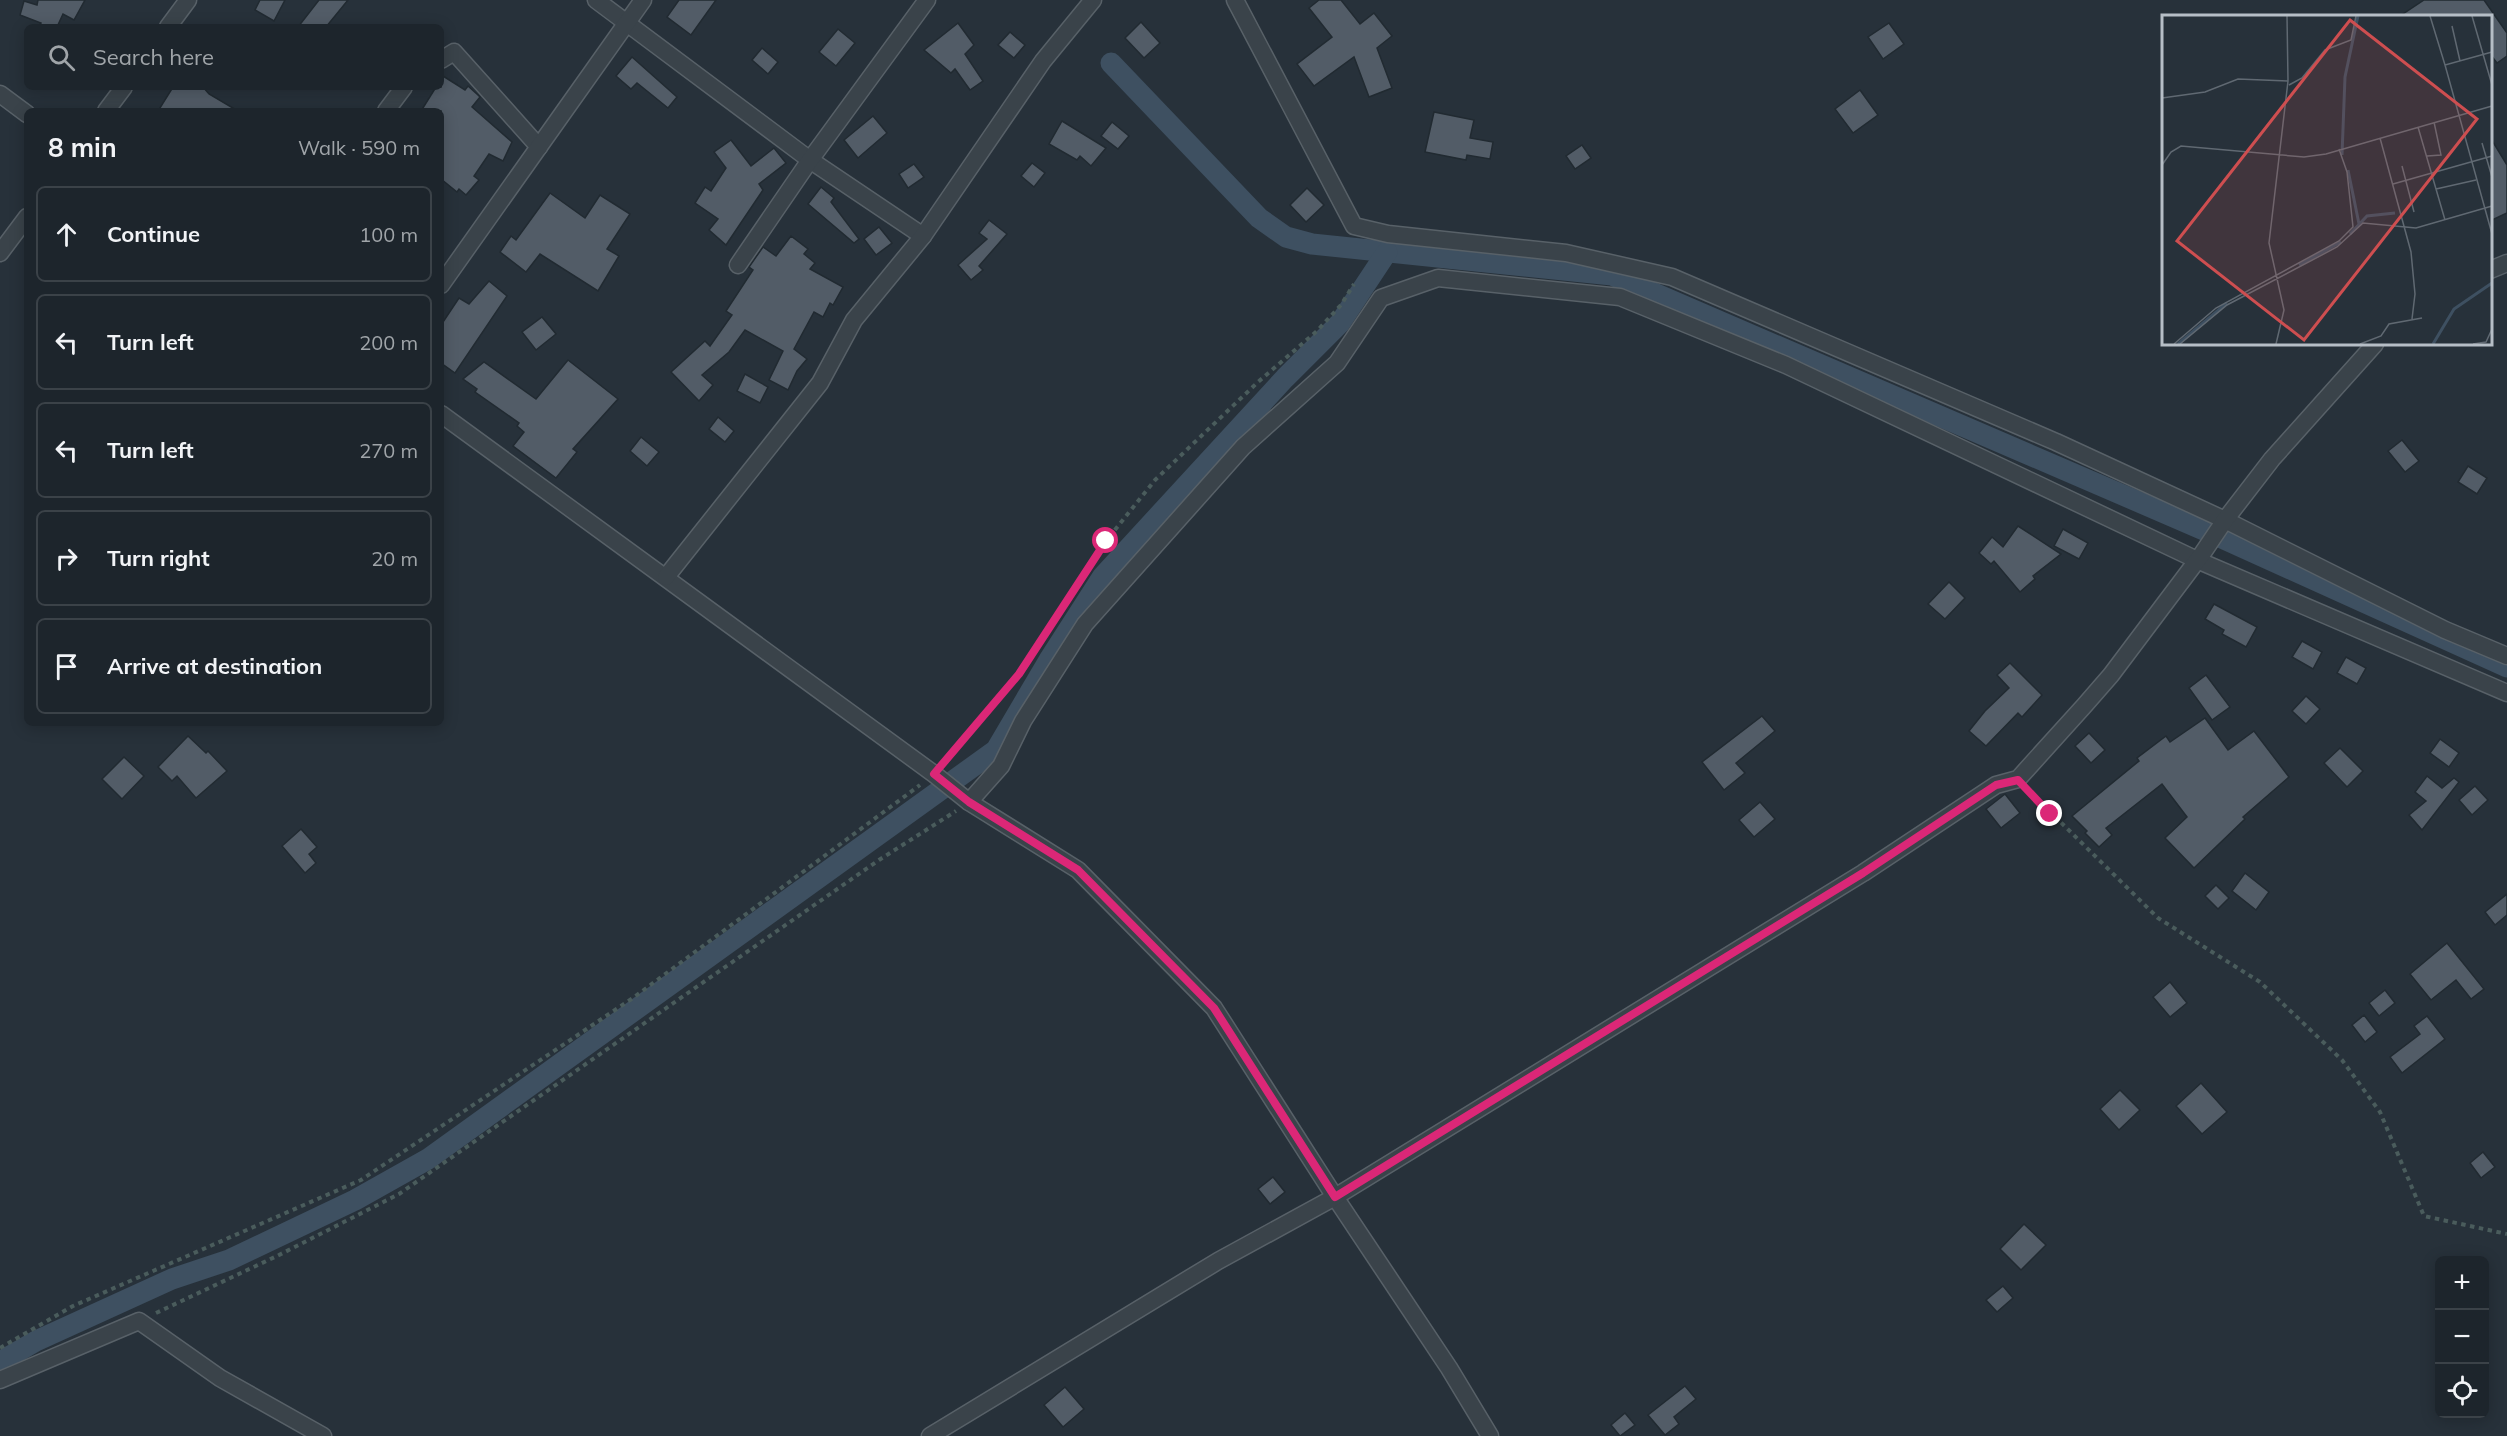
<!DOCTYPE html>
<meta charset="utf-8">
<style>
:root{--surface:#1d252c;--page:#2a3138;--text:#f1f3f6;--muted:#a0a5a9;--line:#3b4248}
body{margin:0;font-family:Mulish,sans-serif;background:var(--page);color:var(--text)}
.controls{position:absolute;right:18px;bottom:18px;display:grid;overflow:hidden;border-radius:9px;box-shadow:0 3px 15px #0003}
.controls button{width:54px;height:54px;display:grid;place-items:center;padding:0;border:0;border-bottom:2px solid var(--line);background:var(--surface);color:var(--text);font:30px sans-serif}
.stop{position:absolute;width:18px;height:18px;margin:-14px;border:4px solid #db2777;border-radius:50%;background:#fff}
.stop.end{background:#db2777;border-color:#fff;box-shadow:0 2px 6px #0008}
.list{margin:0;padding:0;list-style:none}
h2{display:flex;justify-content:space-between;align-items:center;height:78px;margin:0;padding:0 24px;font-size:26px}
h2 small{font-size:20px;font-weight:400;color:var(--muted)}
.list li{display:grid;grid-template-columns:39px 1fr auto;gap:18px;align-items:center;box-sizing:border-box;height:96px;margin:0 12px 12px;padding:0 12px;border:2px solid var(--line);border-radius:9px}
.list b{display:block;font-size:22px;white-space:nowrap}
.list em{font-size:20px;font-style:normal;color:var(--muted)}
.icon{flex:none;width:33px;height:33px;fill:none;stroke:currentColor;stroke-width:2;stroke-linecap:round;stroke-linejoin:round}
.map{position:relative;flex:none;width:2507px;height:1436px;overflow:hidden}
.search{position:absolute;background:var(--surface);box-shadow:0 3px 15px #0003;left:24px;top:24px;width:420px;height:66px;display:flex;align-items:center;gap:15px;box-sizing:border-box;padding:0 21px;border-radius:9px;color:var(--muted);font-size:22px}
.panel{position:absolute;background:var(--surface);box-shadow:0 3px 15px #0003;left:24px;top:108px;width:420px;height:618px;border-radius:9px}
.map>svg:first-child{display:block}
</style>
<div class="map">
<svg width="2507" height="1436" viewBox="0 0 2507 1436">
<rect width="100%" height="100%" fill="#27313a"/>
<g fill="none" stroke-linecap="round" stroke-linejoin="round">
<g stroke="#3e5061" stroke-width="21">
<polyline points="1111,63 1259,218 1286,237 1312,244 1612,275 2211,533 2507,667"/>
<polyline points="0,1362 36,1341 172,1279 229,1260 355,1200 428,1159 996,750 1049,660 1103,576 1285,378 1340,323 1387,252"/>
</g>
</g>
<g fill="#525c67" stroke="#212a31" stroke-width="1.5">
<polygon points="38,0 85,0 74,20 63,14 57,27 38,27 41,23 20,15 24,1 37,5"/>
<polygon points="260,0 285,0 274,21 255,10"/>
<polygon points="319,0 348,0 326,27 298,27"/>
<polygon points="679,0 716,0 691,35 667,17"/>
<polygon points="1319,0 1341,0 1360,24 1374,13 1392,36 1377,48 1392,88 1369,97 1354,57 1314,86 1297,64 1332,37 1309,8"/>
<polygon points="2424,0 2484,0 2507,33 2507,56 2497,63 2490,54 2490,16 2400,16"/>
<polygon points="1141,22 1160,43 1144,58 1125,38"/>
<polygon points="958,23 974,45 965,54 983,81 970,90 955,69 951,73 924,50"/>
<polygon points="1889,23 1904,44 1883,59 1868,37"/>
<polygon points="838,29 855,43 836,66 819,52"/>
<polygon points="1010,32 1025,45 1014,58 998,45"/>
<polygon points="762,48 778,62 768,74 752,60"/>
<polygon points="632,57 677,97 668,108 637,83 631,89 616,76"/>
<polygon points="443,76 465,90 468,86 478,95 480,97 472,107 512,142 503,161 489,154 474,176 479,180 466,195 459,189 457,192 441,179 441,111 421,111 436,87 441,87"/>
<polygon points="173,87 203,87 209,94 238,111 158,111"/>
<polygon points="1860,90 1878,115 1853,133 1835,109"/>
<polygon points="1434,112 1474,120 1470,138 1493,142 1490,159 1467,155 1466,160 1425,152"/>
<polygon points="873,116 887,133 858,158 844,140"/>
<polygon points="1062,121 1106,148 1091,166 1080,156 1077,160 1049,144"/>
<polygon points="1112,122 1129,136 1118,149 1101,136"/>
<polygon points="2490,137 2507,165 2507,213 2490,221"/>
<polygon points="731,140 751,166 774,148 786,163 759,184 763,190 726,245 709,230 718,219 695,203 705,187 711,191 726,168 714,152"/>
<polygon points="1582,145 1591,158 1575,169 1566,156"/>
<polygon points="1032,163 1045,173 1034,187 1021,176"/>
<polygon points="914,164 924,177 908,188 899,174"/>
<polygon points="821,187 834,198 831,202 859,239 854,243 808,204"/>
<polygon points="1307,188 1324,205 1306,222 1290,205"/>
<polygon points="550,193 585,218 600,195 630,214 607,249 619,256 598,291 540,254 526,272 500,252 511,236 516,240"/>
<polygon points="989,220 1007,234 979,266 983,270 971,280 958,265 987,239 979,233"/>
<polygon points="879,227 892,243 876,255 864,239"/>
<polygon points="791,236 808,249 804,254 815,263 810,269 843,287 833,305 830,303 823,317 814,312 794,349 807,359 797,371 788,390 769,380 783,351 745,330 729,352 702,375 713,385 699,401 671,372 705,341 710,346 732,315 726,311 753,270 749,267 763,247 776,256"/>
<polygon points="489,281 507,296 455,373 441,363 441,325 459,298 469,304"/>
<polygon points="542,317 556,334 536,350 522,332"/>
<polygon points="568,360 618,399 573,449 577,452 556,478 513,446 524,432 517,426 519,423 475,392 477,389 463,379 484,362 536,399"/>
<polygon points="745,374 768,387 760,403 737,391"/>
<polygon points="718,417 734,431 725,442 709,429"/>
<polygon points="641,437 659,452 647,466 630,451"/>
<polygon points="2402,440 2419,461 2405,472 2388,451"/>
<polygon points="2468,466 2487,478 2477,494 2458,482"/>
<polygon points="2018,526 2061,554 2033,576 2035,579 2020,592 1994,561 1991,564 1979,553 1992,537 2003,547"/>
<polygon points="2063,529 2088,543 2079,559 2054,546"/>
<polygon points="1949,582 1965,598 1945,619 1928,604"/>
<polygon points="2214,604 2257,627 2246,647 2222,634 2224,630 2205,619"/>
<polygon points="2302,641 2322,652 2313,669 2292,657"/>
<polygon points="2346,657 2366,668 2357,684 2337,673"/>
<polygon points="2010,663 2042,695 2022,717 2018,713 1986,746 1969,731 1985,711 2009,688 1997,675"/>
<polygon points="2206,675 2230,707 2212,720 2189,688"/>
<polygon points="2306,696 2320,709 2306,724 2292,711"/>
<polygon points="1762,716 1775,731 1736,763 1745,773 1724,790 1702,762"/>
<polygon points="2205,718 2228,750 2254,731 2289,777 2243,817 2245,819 2194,868 2165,838 2187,817 2162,784 2106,828 2112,835 2099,847 2085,833 2087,831 2072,816 2139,761 2137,758 2166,736 2170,742"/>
<polygon points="2089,733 2105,750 2091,763 2075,746"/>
<polygon points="188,736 206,753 208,751 227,771 196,798 177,776 172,781 158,767"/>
<polygon points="2440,739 2459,753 2449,767 2430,753"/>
<polygon points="2340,748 2363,771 2347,787 2324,763"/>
<polygon points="124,757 144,776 122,799 102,779"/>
<polygon points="2427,776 2442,788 2454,778 2459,782 2422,830 2409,815 2426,801 2415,792"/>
<polygon points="2475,786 2488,800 2472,815 2459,800"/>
<polygon points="2005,794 2020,813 2001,828 1986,809"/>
<polygon points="1760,802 1775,819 1754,837 1739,820"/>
<polygon points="301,829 317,847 309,854 316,863 305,873 282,846"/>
<polygon points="2245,873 2269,892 2256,910 2232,891"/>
<polygon points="2216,885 2229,898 2218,909 2205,896"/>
<polygon points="2507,894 2507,915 2495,925 2485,912"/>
<polygon points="2447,943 2484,989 2471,999 2456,980 2431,1000 2410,974"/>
<polygon points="2170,982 2187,1003 2170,1017 2153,997"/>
<polygon points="2385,990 2395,1003 2379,1016 2369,1003"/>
<polygon points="2364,1015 2377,1032 2365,1042 2352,1025"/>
<polygon points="2427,1016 2445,1039 2402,1073 2390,1057 2420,1034 2414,1026"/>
<polygon points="2201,1083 2227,1112 2202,1134 2176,1106"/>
<polygon points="2120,1090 2140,1110 2119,1130 2100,1109"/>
<polygon points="2483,1152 2495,1167 2481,1178 2470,1163"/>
<polygon points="1273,1177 1285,1192 1270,1204 1258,1189"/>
<polygon points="2024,1224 2046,1245 2021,1270 2000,1249"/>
<polygon points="2003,1286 2013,1298 1997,1312 1986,1300"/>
<polygon points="1685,1386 1696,1399 1674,1417 1679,1424 1665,1435 1648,1415"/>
<polygon points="1065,1387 1084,1409 1063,1427 1044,1405"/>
<polygon points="1625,1413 1635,1425 1620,1436 1611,1425"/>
</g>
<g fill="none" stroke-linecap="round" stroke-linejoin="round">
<g stroke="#586168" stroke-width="19">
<g id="minor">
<polyline points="596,0 810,160 923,236"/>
<polyline points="1235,0 1354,226 1388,234 1566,253 1672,277 2056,442 2225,520 2445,630 2507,656"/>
<polyline points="168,27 188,0"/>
<polyline points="441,60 454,52 539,147"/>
<polyline points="0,94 27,114"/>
<polyline points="106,111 124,87"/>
<polyline points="386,111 404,87"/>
<polyline points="0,253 27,217"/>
<polyline points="738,265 810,160 927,0"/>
<polyline points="2490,270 2507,263"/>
<polyline points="441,285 643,0"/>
<polyline points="441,414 934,774 969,802 1078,870 1214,1008 1335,1197 1449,1368 1490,1436"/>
<polyline points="666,577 820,383 854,320 923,236 1043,61 1093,0"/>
<polyline points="969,802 1001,766 1023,721 1085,624 1243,447 1337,363 1381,298 1438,278 1620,297 1786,365 2197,560 2507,693"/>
<polyline points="0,1380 139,1321 220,1378 323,1436"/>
<polyline points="930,1436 1218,1261 1335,1197 1863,873 1996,785 2018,779 2084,706 2111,675 2202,554 2225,520 2272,459 2375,344"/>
</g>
</g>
<g stroke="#4a5c5c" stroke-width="4" stroke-dasharray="4.5 4.5" stroke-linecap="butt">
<polyline points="945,762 1019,674 1106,541 1155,480 1258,382 1317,331 1341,305 1354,284"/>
<polyline points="2029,791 2158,918 2260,982 2342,1060 2380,1112 2424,1216 2507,1234"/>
<polyline points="156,1313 277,1256 399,1194 879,860 956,811"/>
<polyline points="0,1348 73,1306 361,1180 633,998 920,785"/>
</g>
<use href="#minor" stroke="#3a434a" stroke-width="16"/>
</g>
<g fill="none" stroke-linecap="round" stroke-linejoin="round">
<polyline stroke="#db2777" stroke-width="8" points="1106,541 1019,674 934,774 969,802 1078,870 1214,1008 1335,1197 1863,873 1996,785 2018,780 2050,814"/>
</g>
<g transform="translate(2162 15)">
<rect width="330" height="330" fill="#27313a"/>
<path fill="none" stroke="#3e5061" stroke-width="3" d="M180 140 183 62 196 1M186 155 197 209M188 219 205 201 233 198M137 250 179 227M16 329 65 288M271 329 292 294 330 268"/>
<path fill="none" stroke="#606972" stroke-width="1.5" d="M268 1 283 50M310 1 330 70M290 11 298 46M330 37 283 50 330 219M127 70 140 63 163 35 189 25 194 1M0 83 43 77 76 64 126 66M256 112 283 205M218 123 249 237 253 279 250 304M320 128 330 162M265 141 279 140 272 107M0 150 9 137 19 131 142 142 164 139 330 91M240 151 252 197M231 169 330 141M274 174 314 165M12 329 54 293 177 226 191 212 185 157 177 134M18 329 65 290 175 232 201 208 254 213 330 191M114 329 122 295 107 228 126 66 125 1M198 329 219 321 227 309 260 303M311 329 324 327 330 314"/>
<path fill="#ce4e50" fill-opacity="0.15" stroke="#ce4e50" stroke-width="3" d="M188 5 315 104 142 325 15 226Z"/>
<rect width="330" height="330" fill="none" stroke="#b6bec6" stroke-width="3"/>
</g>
</svg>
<div class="controls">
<button>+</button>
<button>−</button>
<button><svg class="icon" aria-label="locate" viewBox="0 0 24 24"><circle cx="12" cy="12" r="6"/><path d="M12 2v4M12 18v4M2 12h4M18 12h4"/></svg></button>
</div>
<div class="stop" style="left:1106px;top:541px"></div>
<div class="stop end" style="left:2050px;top:814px"></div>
<div class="search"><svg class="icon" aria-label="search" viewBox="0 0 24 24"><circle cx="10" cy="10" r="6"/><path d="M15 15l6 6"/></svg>Search here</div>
<section class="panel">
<h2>8 min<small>Walk · 590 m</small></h2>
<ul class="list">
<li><svg class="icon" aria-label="ahead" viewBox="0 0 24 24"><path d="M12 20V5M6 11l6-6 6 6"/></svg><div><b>Continue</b></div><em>100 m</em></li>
<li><svg class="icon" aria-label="left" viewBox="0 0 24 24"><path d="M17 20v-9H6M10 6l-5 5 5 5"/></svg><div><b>Turn left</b></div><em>200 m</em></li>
<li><svg class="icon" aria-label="left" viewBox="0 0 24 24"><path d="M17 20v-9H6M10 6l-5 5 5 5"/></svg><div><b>Turn left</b></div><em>270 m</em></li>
<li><svg class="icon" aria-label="right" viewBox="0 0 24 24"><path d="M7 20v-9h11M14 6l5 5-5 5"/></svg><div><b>Turn right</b></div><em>20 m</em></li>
<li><svg class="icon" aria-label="arrive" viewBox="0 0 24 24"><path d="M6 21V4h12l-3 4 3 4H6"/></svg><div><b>Arrive at destination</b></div></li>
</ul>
</section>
</div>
